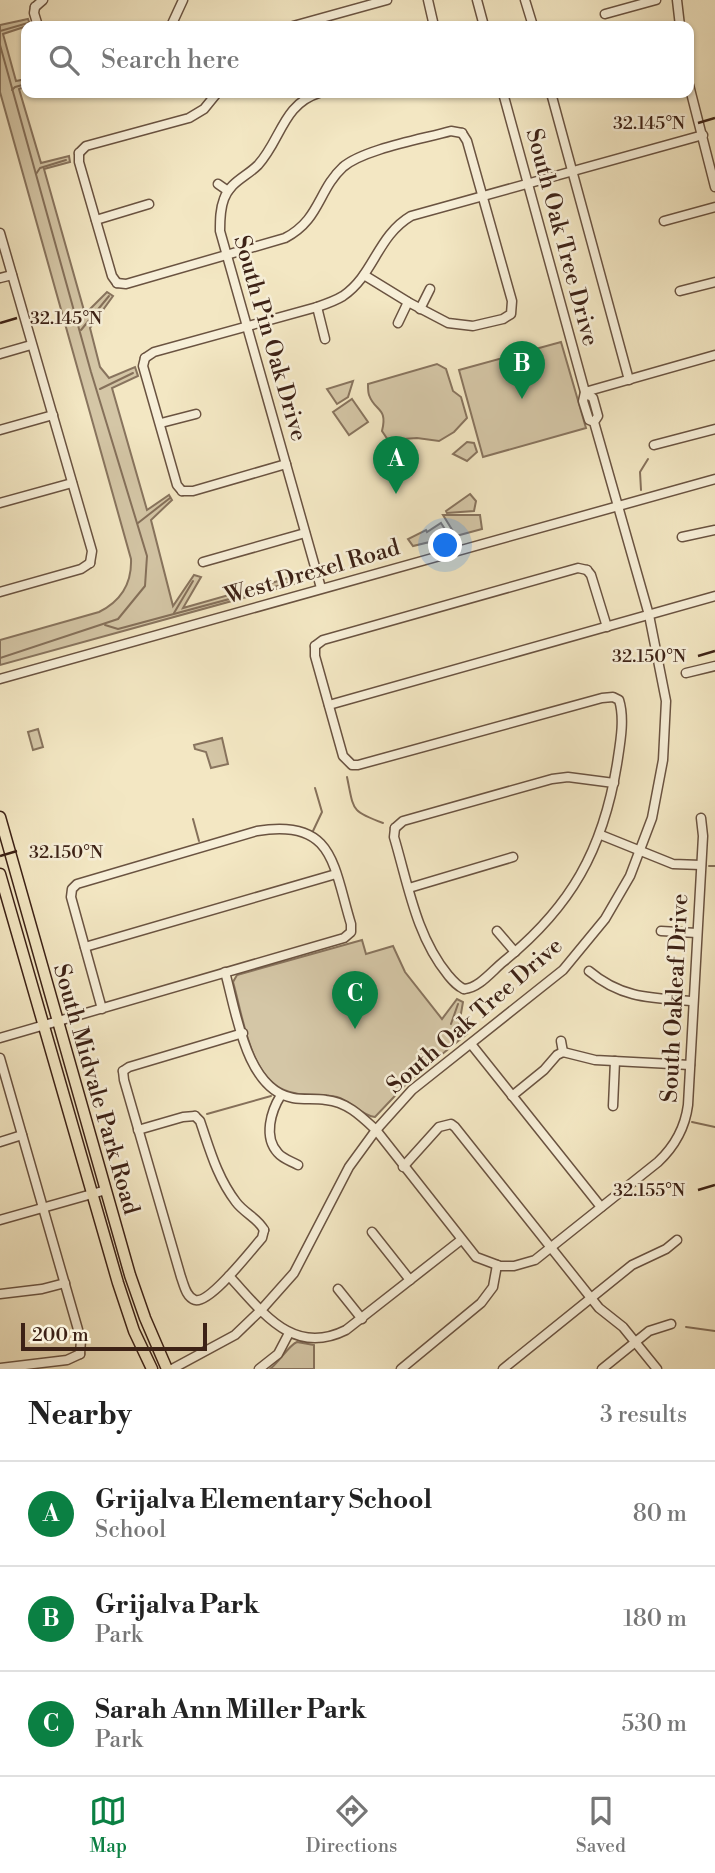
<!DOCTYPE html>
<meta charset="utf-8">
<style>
:root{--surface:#fff;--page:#f2f2f2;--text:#222;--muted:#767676;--line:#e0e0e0;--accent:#0b8043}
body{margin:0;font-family:"Libre Bodoni",serif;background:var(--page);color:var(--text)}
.scale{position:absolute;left:21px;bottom:18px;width:186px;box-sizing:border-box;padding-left:7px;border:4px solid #3d2216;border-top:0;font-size:19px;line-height:24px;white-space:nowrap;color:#3d2216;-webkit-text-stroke:5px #f7efd8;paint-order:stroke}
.you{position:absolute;left:446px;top:546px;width:24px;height:24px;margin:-18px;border:5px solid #fff;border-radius:50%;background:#1a73e8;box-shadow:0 0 0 10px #1a73e833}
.badge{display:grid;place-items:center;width:46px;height:46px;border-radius:50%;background:var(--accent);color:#fff;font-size:23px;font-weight:700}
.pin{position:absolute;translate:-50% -58px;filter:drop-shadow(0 2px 4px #0008)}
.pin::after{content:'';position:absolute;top:37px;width:24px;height:21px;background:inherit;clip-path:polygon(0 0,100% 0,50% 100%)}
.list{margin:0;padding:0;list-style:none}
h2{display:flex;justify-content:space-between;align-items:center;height:91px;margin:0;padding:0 28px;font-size:30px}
h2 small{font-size:23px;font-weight:400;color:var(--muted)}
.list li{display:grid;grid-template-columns:46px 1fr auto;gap:21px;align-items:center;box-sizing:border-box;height:105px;padding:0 28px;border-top:2px solid var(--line)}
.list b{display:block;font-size:26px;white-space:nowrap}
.list p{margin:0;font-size:23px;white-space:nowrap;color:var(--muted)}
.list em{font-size:23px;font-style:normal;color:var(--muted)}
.icon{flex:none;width:38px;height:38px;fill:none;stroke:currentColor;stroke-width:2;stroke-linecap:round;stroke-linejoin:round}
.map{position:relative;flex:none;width:715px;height:1369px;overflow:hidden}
.search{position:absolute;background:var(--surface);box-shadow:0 2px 5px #0004;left:21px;right:21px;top:21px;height:77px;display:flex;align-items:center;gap:18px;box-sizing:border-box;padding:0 24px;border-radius:14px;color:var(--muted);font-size:26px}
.sheet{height:406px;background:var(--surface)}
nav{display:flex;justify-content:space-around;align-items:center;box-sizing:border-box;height:98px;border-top:2px solid var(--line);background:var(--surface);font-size:19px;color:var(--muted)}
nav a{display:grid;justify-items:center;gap:4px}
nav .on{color:var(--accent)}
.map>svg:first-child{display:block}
</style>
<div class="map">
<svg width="715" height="1369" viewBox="0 0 715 1369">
<rect width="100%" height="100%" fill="#f3e7c3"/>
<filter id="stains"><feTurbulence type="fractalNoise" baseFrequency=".00286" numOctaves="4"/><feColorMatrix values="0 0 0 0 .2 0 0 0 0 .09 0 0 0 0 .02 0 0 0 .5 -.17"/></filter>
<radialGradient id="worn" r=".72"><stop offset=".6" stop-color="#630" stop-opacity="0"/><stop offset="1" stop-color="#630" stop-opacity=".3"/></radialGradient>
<g fill="#d4c6a6" stroke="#88745e" stroke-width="2">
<path d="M28 19 30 25 3 34 16 81 26 79V86L19 89 41 163 69 156 70 162 44 169 85 314 107 292 113 296 90 328 100 367 109 378 135 367 138 376 112 388 147 510 169 495 172 500 151 520 173 606 194 575 201 577 183 608 303 574 301 582 0 665V640L99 612C121 601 132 584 131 559L0 92V25Z"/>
<polygon points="561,342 586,428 483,457 459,370"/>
<path d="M437 364 446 369 453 391 461 397 467 418 454 432 439 441 417 438 388 440 382 431C388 407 375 412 369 395 368 392 368 387 368 384Z"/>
<polygon points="353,381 348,397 337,404 327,389"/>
<polygon points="352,399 368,422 349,435 333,412"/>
<polygon points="467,442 474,443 477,452 467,461 453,454"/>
<polygon points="470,494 476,501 474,511 447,513 446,511"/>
<polygon points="443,515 480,515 482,529 456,536"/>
<polygon points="441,523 450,537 413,546 408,539 426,530 427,532"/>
<polygon points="38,729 43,747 33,750 28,732"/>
<polygon points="222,738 228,764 211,768 206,752 195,749 194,745"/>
<path d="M362 940 366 954 393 946 405 972 442 1019 457 999 463 1002 459 1025 467 1034 409 1081 375 1117C362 1116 351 1101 337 1097 320 1092 301 1098 284 1090 249 1074 243 1016 233 982L237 975Z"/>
<path d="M297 1342 314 1345V1369H270C279 1362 289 1345 297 1342Z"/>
</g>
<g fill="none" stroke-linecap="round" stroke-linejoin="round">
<g stroke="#85705a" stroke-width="2">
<polyline points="0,31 28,23"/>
<polyline points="0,45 91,372 147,556 145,586 118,619 0,658"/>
<polyline points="12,90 15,87 26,84"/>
<polyline points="36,174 40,168 66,160"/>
<polyline points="81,330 109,296"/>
<polyline points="100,389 133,373"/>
<polyline points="641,490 640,472 648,459"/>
<polyline points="138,523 170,498"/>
<polyline points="174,613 193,581"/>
<polyline points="105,625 118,629 300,580"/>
<path d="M347 777C354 810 350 811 383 823"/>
<polyline points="193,819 199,841"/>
<polyline points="313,831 322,812 315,788"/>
<polyline points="709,866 715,866"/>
<polyline points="451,1024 458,1004"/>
<polyline points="207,1114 271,1096"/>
<polyline points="692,1122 715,1127"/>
<polyline points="686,1327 715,1331"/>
</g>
<g stroke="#6a5341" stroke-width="11">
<g id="minor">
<polyline points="428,0 434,26"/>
<polyline points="477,0 484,26"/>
<polyline points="525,0 533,26"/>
<polyline points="677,0 680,26"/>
<polyline points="35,7 34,13 38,26"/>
<polyline points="35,7 43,0"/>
<polyline points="605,14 656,0"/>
<polyline points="171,26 183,0"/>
<polyline points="293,26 387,0"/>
<polyline points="689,85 715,187"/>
<path d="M319 93C283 104 281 140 258 165 246 177 230 182 224 199 220 209 220 220 220 231L321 588"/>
<polyline points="503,93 585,392 715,355"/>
<polyline points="551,93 629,380"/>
<polyline points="79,153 86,146 189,118 204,109 217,93"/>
<polyline points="79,153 79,162 112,276 117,283"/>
<polyline points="218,184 228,191"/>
<polyline points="96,220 149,204"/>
<polyline points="664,221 715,207"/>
<polyline points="0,233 92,551 90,563"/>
<polyline points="364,275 408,302 448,323 473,326 503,319 511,314 512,301 467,141 462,133"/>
<polyline points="0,278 12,275"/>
<path d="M117 283 126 284 285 238C320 220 318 190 343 167 364 149 423 139 451 131L462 133"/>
<polyline points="680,291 715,282"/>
<polyline points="317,307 325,339"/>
<polyline points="420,309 430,289"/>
<polyline points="398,323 408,302"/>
<polyline points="0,354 31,345"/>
<path d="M145 358 154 352 317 307C326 304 335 301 343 296 374 275 377 236 411 216L703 135"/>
<polyline points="145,358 143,366 177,485 182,491"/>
<polyline points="161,423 196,414"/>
<polyline points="0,430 53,415"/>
<polyline points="654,445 715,429"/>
<polyline points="182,491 193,491 286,464"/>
<polyline points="0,503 72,483"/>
<polyline points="682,537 715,530"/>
<polyline points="203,562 305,533"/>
<polyline points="587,570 591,575 607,627"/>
<polyline points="0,592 81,569 90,563"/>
<path d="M315 646V656L343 756 352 765H358L602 698 613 697 619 700C625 719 620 744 617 764 603 850 571 907 503 962 492 971 479 988 464 989"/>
<polyline points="315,646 323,640 578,568 587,570"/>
<polyline points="686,673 715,666"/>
<polyline points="0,679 715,479"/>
<polyline points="329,705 715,596"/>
<polyline points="395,828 403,821 552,779 568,777 614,783"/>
<path d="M395 828 394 837C408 884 416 936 448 975 453 981 457 986 464 989"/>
<polyline points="601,835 673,864 701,865"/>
<polyline points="409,888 513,857"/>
<polyline points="497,931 515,952"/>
<polyline points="661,931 697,933"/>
<polyline points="85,947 336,874"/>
<path d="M589 971C622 999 653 998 693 1001"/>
<path d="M225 972C236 1011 246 1090 293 1098 304 1100 315 1098 326 1100 347 1102 361 1116 376 1130L476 1257 500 1266H514L535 1260 658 1162C675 1146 685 1128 688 1105L703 836 701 818"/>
<path d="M0 1038 344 938 351 932V924C333 865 334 818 257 831L77 884 72 889 71 897 102 1009"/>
<polyline points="561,1041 563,1052"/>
<polyline points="471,1044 601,1207"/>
<polyline points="0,1058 81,1340 80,1354"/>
<path d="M123 1071 124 1080 181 1277C184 1285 186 1297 195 1300 210 1304 252 1249 262 1238L264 1230"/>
<polyline points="123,1071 129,1067 243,1033"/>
<path d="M281 1095C271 1111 263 1137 278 1153 283 1159 291 1161 298 1165"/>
<polyline points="512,1096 544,1070 557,1055 563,1052 595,1060 690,1065"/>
<polyline points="613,1106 615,1061"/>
<path d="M195 1116 200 1121C210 1150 217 1177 236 1202 244 1213 258 1218 264 1230"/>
<polyline points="138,1130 183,1117 195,1116"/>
<polyline points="0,1142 22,1135"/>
<polyline points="403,1167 439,1127 451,1124 455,1127 599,1308 623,1327 657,1369"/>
<polyline points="0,1220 106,1190"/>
<polyline points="372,1232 410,1280"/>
<path d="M229 1276C262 1311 292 1357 346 1330L461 1240"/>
<polyline points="338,1289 362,1319"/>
<polyline points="0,1294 42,1289 65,1283"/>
<polyline points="0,1368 67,1360 80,1354"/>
<polyline points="172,1369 235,1335 262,1309 294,1273 349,1167 376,1130 412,1090 563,970 605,919 630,876 652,818 663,760 666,701 649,615 594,422 589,420 583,401 585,392 593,398 598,416 594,422"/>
<polyline points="259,1369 278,1354 289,1333"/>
<polyline points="401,1369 481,1303 493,1287 497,1265"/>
<polyline points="503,1369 632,1265 666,1249 677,1240"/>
<polyline points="602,1369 649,1331 671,1324"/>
</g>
</g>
<g stroke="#3d2216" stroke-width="13">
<g id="major">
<polyline points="0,817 130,1275 145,1318 167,1369"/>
<polyline points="0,874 118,1283 134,1331 152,1369"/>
</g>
</g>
<use href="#minor" stroke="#f7efd8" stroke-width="8"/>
<use href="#major" stroke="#f3e7c3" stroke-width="10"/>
</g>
<path fill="none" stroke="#3d2216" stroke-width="2.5" d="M698 123 715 118M0 323 17 318M698 656 715 651M0 856 17 851M698 1190 715 1185"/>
<g text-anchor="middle" stroke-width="5" stroke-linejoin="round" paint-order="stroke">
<g font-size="23" fill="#3d2216" stroke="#f7efd8">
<text transform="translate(563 237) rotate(75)" y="8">South Oak Tree Drive</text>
<text transform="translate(271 338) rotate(74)" y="8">South Pin Oak Drive</text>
<text transform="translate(312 571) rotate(-16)" y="8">West Drexel Road</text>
<text transform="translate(674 998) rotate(-87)" y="8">South Oakleaf Drive</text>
<text transform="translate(474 1015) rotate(-41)" y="8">South Oak Tree Drive</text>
<text transform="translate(97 1089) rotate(74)" y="8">South Midvale Park Road</text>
</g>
</g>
<g font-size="18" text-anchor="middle" fill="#3d2216" stroke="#f7efd8" stroke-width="5" stroke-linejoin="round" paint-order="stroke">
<text x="649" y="129">32.145°N</text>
<text x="66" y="324">32.145°N</text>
<text x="649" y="662">32.150°N</text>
<text x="66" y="858">32.150°N</text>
<text x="649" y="1196">32.155°N</text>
</g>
<rect width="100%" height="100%" filter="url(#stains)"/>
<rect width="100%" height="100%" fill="url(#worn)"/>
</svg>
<div class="scale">200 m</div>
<div class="you"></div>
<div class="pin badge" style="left:396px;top:494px">A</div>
<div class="pin badge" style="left:522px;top:399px">B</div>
<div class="pin badge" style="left:355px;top:1029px">C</div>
<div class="search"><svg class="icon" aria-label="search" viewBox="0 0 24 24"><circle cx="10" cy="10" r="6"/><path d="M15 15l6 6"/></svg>Search here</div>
</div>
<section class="sheet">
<h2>Nearby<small>3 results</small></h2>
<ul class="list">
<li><span class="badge">A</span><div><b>Grijalva Elementary School</b><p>School</p></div><em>80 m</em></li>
<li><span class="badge">B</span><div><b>Grijalva Park</b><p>Park</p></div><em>180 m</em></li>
<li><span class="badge">C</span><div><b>Sarah Ann Miller Park</b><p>Park</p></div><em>530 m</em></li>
</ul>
</section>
<nav>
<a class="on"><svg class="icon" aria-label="map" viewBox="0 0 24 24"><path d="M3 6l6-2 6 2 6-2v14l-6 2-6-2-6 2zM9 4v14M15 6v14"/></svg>Map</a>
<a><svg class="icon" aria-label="directions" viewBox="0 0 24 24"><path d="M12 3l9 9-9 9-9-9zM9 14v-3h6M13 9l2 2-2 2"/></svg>Directions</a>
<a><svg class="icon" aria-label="saved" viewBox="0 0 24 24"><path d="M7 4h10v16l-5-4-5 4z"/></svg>Saved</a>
</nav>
